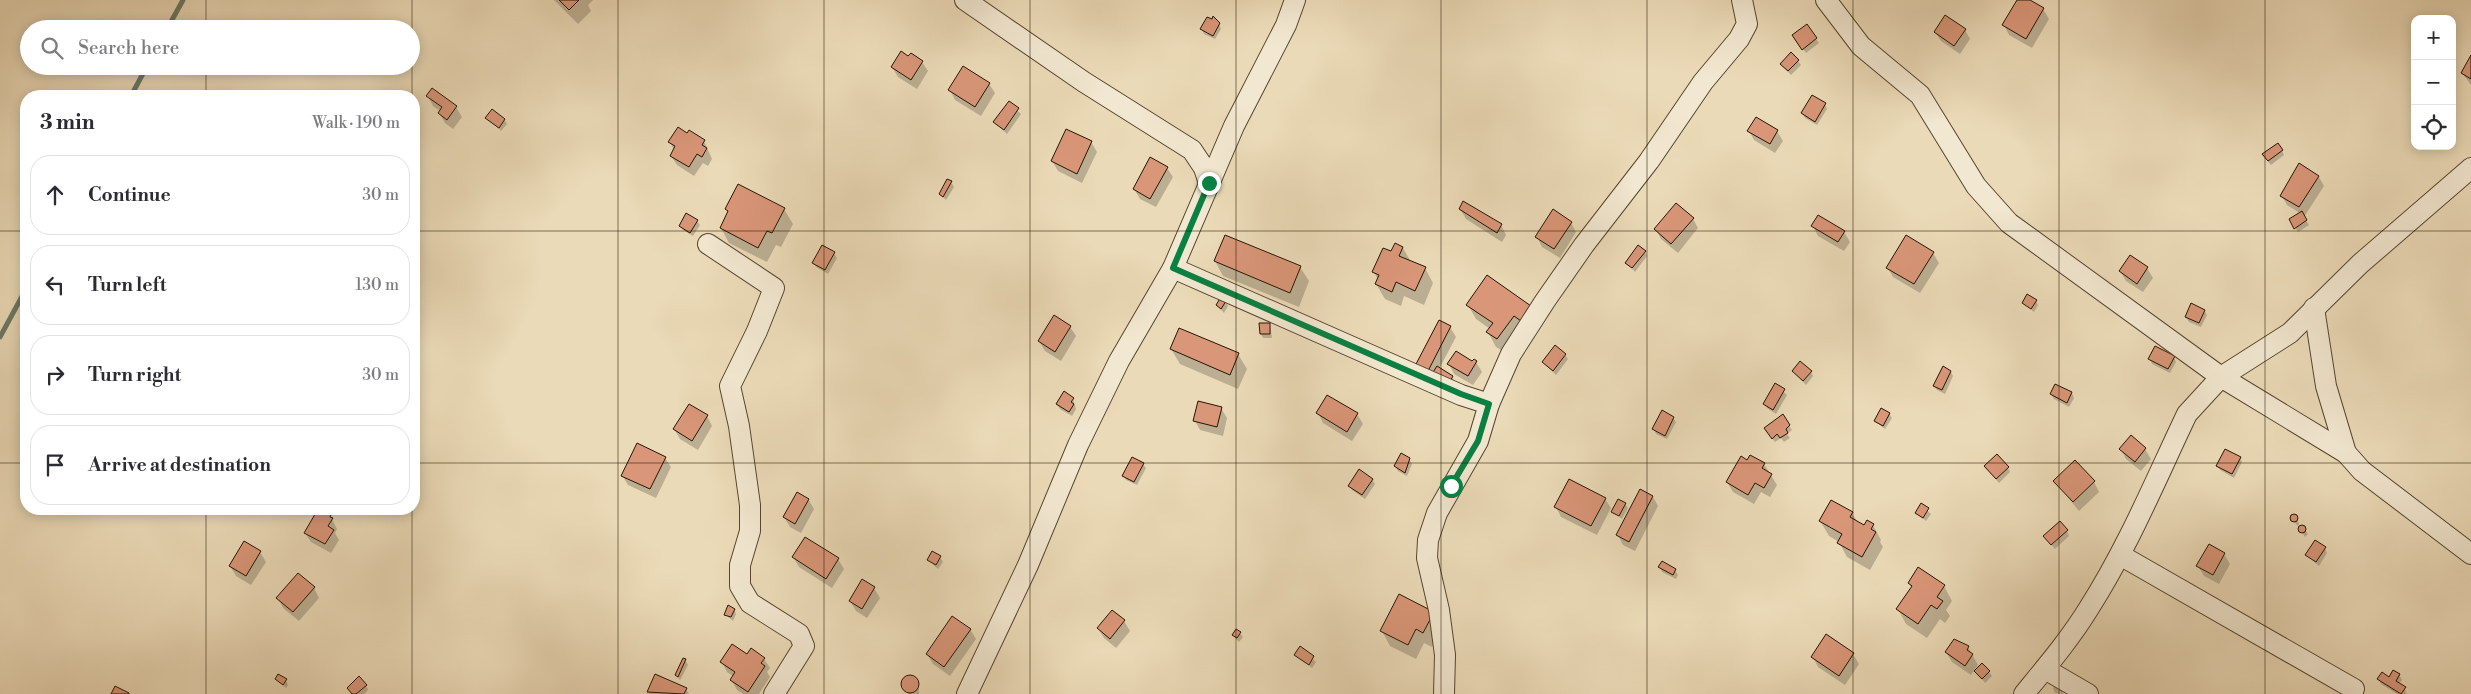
<!DOCTYPE html>
<meta charset="utf-8">
<style>
:root{--surface:#fff;--page:#f7f7f7;--text:#2b2b33;--muted:#7c7c81;--line:#e1e1e2}
body{margin:0;font-family:"Libre Bodoni",serif;background:var(--page);color:var(--text)}
.controls{position:absolute;right:15px;top:15px;display:grid;overflow:hidden;border-radius:10px;box-shadow:0 2px 12px #0003}
.controls button{width:45px;height:45px;display:grid;place-items:center;padding:0;border:0;border-bottom:1px solid var(--line);background:var(--surface);color:var(--text);font:25px sans-serif}
.stop{position:absolute;width:15px;height:15px;margin:-11px;border:4px solid #0b8043;border-radius:50%;background:#fff}
.stop.end{background:#0b8043;border-color:#fff;box-shadow:0 1px 5px #0008}
.list{margin:0;padding:0;list-style:none}
h2{display:flex;justify-content:space-between;align-items:center;height:65px;margin:0;padding:0 20px;font-size:21px}
h2 small{font-size:16px;font-weight:400;color:var(--muted)}
.list li{display:grid;grid-template-columns:32px 1fr auto;gap:15px;align-items:center;box-sizing:border-box;height:80px;margin:0 10px 10px;padding:0 10px;border:1px solid var(--line);border-radius:20px}
.list b{display:block;font-size:19px;white-space:nowrap}
.list em{font-size:16px;font-style:normal;color:var(--muted)}
.icon{flex:none;width:28px;height:28px;fill:none;stroke:currentColor;stroke-width:2;stroke-linecap:round;stroke-linejoin:round}
.map{position:relative;flex:none;width:2471px;height:694px;overflow:hidden}
.search{position:absolute;background:var(--surface);box-shadow:0 2px 12px #0003;left:20px;top:20px;width:400px;height:55px;display:flex;align-items:center;gap:12px;box-sizing:border-box;padding:0 18px;border-radius:28px;color:var(--muted);font-size:19px}
.panel{position:absolute;background:var(--surface);box-shadow:0 2px 12px #0003;left:20px;top:90px;width:400px;height:425px;border-radius:20px}
.map>svg:first-child{display:block}
</style>
<div class="map">
<svg width="2471" height="694" viewBox="0 0 2471 694">
<rect width="100%" height="100%" fill="#ebdab7"/>
<filter id="stains"><feTurbulence type="fractalNoise" baseFrequency=".004" numOctaves="4"/><feColorMatrix values="0 0 0 0 .2 0 0 0 0 .09 0 0 0 0 .02 0 0 0 .5 -.17"/></filter>
<radialGradient id="worn" r=".72"><stop offset=".6" stop-color="#630" stop-opacity="0"/><stop offset="1" stop-color="#630" stop-opacity=".3"/></radialGradient>
<g fill="#0003">
<polygon points="554,0 593,0 588,5 591,11 578,24"/>
<polygon points="2019,0 2028,0 2043,9 2049,19 2032,48 2009,35 2004,25"/>
<polygon points="1219,24 1221,29 1215,39 1204,34 1202,29"/>
<polygon points="1806,25 1819,43 1806,53 1796,40"/>
<polygon points="1965,30 1970,39 1960,54 1941,41 1935,32"/>
<polygon points="909,58 922,62 928,71 917,89 898,77 892,67"/>
<polygon points="2471,58 2471,85 2462,73"/>
<polygon points="1798,61 1801,65 1791,75 1781,64"/>
<polygon points="989,84 995,93 981,116 955,100 950,90"/>
<polygon points="428,96 456,107 462,117 453,129 445,123 439,113 440,111 433,106"/>
<polygon points="1009,103 1021,114 1007,134 995,122"/>
<polygon points="1825,104 1827,109 1817,125 1805,118 1802,113"/>
<polygon points="487,118 504,119 507,124 501,131"/>
<polygon points="1749,131 1777,131 1783,141 1775,153 1754,140"/>
<polygon points="687,135 704,141 712,159 708,166 703,163 694,176 677,165 671,156 674,150 670,142"/>
<polygon points="1091,142 1097,152 1082,183 1058,171 1052,161"/>
<polygon points="2282,151 2284,155 2271,165 2266,159"/>
<polygon points="1167,168 1173,177 1156,207 1140,199 1134,189"/>
<polygon points="2319,177 2324,186 2304,217 2309,225 2298,232 2290,219 2300,213 2287,205 2282,196"/>
<polygon points="951,182 954,187 946,200 940,194"/>
<polygon points="726,209 784,209 793,224 781,247 776,245 767,262 729,243 721,228 729,213"/>
<polygon points="1460,209 1501,225 1506,235 1502,242 1466,219"/>
<polygon points="1693,219 1698,228 1678,253 1661,239 1656,229"/>
<polygon points="697,221 700,225 693,236 683,230 680,226"/>
<polygon points="1571,223 1576,232 1560,258 1542,247 1537,237"/>
<polygon points="1813,226 1844,232 1850,242 1844,251 1818,236"/>
<polygon points="1403,248 1411,262 1425,268 1433,283 1424,305 1404,296 1401,306 1385,299 1376,284 1378,280 1374,272 1392,253"/>
<polygon points="1645,252 1647,256 1635,272 1627,263"/>
<polygon points="834,253 837,258 828,274 816,267 814,263"/>
<polygon points="1933,253 1939,263 1920,293 1893,277 1888,268"/>
<polygon points="1215,261 1300,267 1309,281 1299,307 1223,276"/>
<polygon points="2147,268 2153,278 2143,292 2126,281 2120,271"/>
<polygon points="2036,301 2038,305 2034,312 2023,303"/>
<polygon points="1225,302 1228,306 1224,313 1217,305"/>
<polygon points="1468,305 1530,307 1506,353 1496,347 1488,332 1490,329 1476,319"/>
<polygon points="2204,310 2207,315 2201,327 2189,322 2186,317"/>
<polygon points="1270,324 1272,338 1263,338 1261,334"/>
<polygon points="1070,327 1076,336 1061,361 1045,351 1039,341"/>
<polygon points="1450,327 1456,337 1439,369 1452,377 1455,382 1422,376"/>
<polygon points="1171,349 1238,354 1247,369 1238,389 1180,364"/>
<polygon points="1565,355 1568,359 1556,375 1544,363"/>
<polygon points="2174,357 2176,362 2170,373 2152,364 2150,359"/>
<polygon points="1476,362 1482,372 1473,385 1454,374 1449,364"/>
<polygon points="1793,371 1811,372 1813,376 1806,385"/>
<polygon points="1951,372 1953,376 1945,394 1937,390 1934,386"/>
<polygon points="1776,385 1787,395 1776,414 1767,408 1764,404"/>
<polygon points="2056,385 2072,393 2074,398 2069,407 2054,399 2051,394"/>
<polygon points="1073,399 1076,409 1072,416 1060,409 1057,404"/>
<polygon points="1221,408 1227,418 1223,436 1200,430 1195,421"/>
<polygon points="1318,413 1357,414 1363,424 1352,441 1323,423"/>
<polygon points="1889,414 1892,418 1885,429 1875,421"/>
<polygon points="707,416 712,426 698,450 680,439 674,429"/>
<polygon points="1783,416 1792,430 1787,434 1790,438 1784,442 1781,438 1775,442 1768,433"/>
<polygon points="1673,418 1676,422 1667,439 1656,434 1654,429"/>
<polygon points="2131,437 2145,449 2151,459 2141,471 2126,459 2121,449"/>
<polygon points="665,458 671,467 656,498 628,485 622,475"/>
<polygon points="2240,458 2242,462 2234,478 2220,470 2218,466"/>
<polygon points="1409,459 1412,464 1407,476 1398,471 1395,466"/>
<polygon points="1747,462 1764,464 1777,485 1770,497 1761,492 1754,504 1733,492 1727,482"/>
<polygon points="1143,464 1146,468 1137,485 1126,480 1124,476"/>
<polygon points="1985,466 2008,468 2010,472 1999,483"/>
<polygon points="1372,479 1375,484 1365,499 1352,490 1350,486"/>
<polygon points="2055,481 2094,482 2099,492 2079,511"/>
<polygon points="1653,497 1658,506 1635,551 1623,545 1618,535"/>
<polygon points="808,499 814,509 801,533 790,527 784,517"/>
<polygon points="1605,499 1611,508 1597,535 1561,517 1556,507"/>
<polygon points="1625,504 1628,508 1622,519 1613,512"/>
<polygon points="1921,505 1931,514 1926,521 1916,513"/>
<polygon points="1852,513 1858,523 1864,527 1873,525 1881,540 1880,542 1883,547 1870,570 1847,557 1839,542 1829,536 1820,521"/>
<polygon points="2293,516 2299,523 2298,526 2291,519"/>
<polygon points="332,519 337,529 335,533 339,540 331,553 311,542 305,533"/>
<polygon points="2302,527 2308,534 2305,537 2300,530"/>
<polygon points="2067,531 2069,536 2055,549 2045,537"/>
<polygon points="2325,548 2327,553 2319,566 2307,555"/>
<polygon points="260,552 266,562 251,585 236,576 230,566"/>
<polygon points="933,553 940,557 943,562 938,569 928,560"/>
<polygon points="2224,554 2230,564 2219,584 2204,576 2198,566"/>
<polygon points="793,557 838,559 844,569 832,588 799,567"/>
<polygon points="1660,567 1675,570 1678,575 1676,579 1662,572"/>
<polygon points="1909,583 1944,586 1952,601 1946,610 1950,616 1945,623 1940,619 1927,638 1906,624 1898,609 1912,588"/>
<polygon points="314,588 319,598 299,621 283,608 278,598"/>
<polygon points="874,588 880,598 867,618 856,611 850,601"/>
<polygon points="1400,596 1442,628 1432,647 1424,643 1416,659 1390,646 1382,631"/>
<polygon points="734,609 736,614 733,621 726,615"/>
<polygon points="1112,611 1124,621 1130,631 1116,648 1104,638 1098,628"/>
<polygon points="970,629 976,639 950,676 933,664 927,654"/>
<polygon points="1240,633 1243,637 1239,642 1233,636"/>
<polygon points="1954,641 1968,647 1978,665 1971,675 1952,662 1946,652"/>
<polygon points="1300,648 1316,662 1312,668 1296,655"/>
<polygon points="1853,654 1859,664 1845,685 1818,667 1813,657"/>
<polygon points="747,655 764,659 770,668 767,672 770,677 759,694 743,694 737,690 732,681 734,677 727,672 722,662"/>
<polygon points="685,660 688,665 680,680 676,675"/>
<polygon points="1976,671 1989,672 1992,676 1985,683"/>
<polygon points="2399,675 2402,680 2399,684 2405,688 2406,694 2397,694 2381,684 2379,679"/>
<polygon points="912,677 919,685 919,694 908,694 904,688 904,681"/>
<polygon points="276,679 286,680 288,685 286,688"/>
<polygon points="366,685 368,690 364,694 352,694 348,688"/>
<polygon points="2057,685 2061,689 2063,694 2055,693 2053,688"/>
<polygon points="686,689 689,694 649,694 648,692"/>
</g>
<g fill="none" stroke-linecap="round" stroke-linejoin="round">
<g stroke="#6b7967" stroke-width="5">
<polyline points="167,29 183,0"/>
<polyline points="131,96 147,66"/>
<polyline points="0,337 26,289"/>
</g>
</g>
<g fill="#d99678" stroke="#251500">
<polygon points="559,0 579,0 569,10"/>
<polygon points="2017,0 2030,0 2044,8 2026,39 2002,25"/>
<polygon points="1945,15 1966,29 1954,46 1934,32"/>
<polygon points="1213,16 1220,23 1213,36 1200,29 1207,17 1212,19"/>
<polygon points="1807,24 1817,38 1802,50 1792,35"/>
<polygon points="901,51 908,56 911,53 923,61 911,80 891,67"/>
<polygon points="1791,52 1799,60 1788,71 1780,64"/>
<polygon points="2471,55 2471,79 2461,73"/>
<polygon points="963,66 990,83 975,107 948,90"/>
<polygon points="432,88 457,106 447,120 438,113 442,107 426,96"/>
<polygon points="1812,95 1826,103 1815,122 1801,113"/>
<polygon points="1009,101 1019,108 1004,130 993,122"/>
<polygon points="492,109 505,119 499,128 485,118"/>
<polygon points="1756,117 1778,130 1770,144 1747,131"/>
<polygon points="678,127 687,133 689,130 705,140 702,145 707,148 702,157 697,154 689,167 670,156 675,146 668,142"/>
<polygon points="1066,129 1092,141 1077,174 1051,161"/>
<polygon points="2278,143 2283,150 2268,161 2262,154"/>
<polygon points="1150,157 1168,167 1150,199 1133,189"/>
<polygon points="2299,163 2319,176 2299,207 2280,196"/>
<polygon points="947,179 952,181 943,197 939,194"/>
<polygon points="738,184 785,208 772,233 767,231 758,248 720,228 728,211 725,209"/>
<polygon points="1463,201 1502,224 1497,233 1459,209"/>
<polygon points="1676,203 1694,218 1671,244 1654,229"/>
<polygon points="1553,209 1572,222 1554,249 1535,237"/>
<polygon points="2302,211 2307,220 2294,229 2289,219"/>
<polygon points="686,213 698,220 690,233 679,226"/>
<polygon points="1818,215 1845,231 1838,242 1811,226"/>
<polygon points="1225,235 1301,266 1290,293 1214,261"/>
<polygon points="1906,235 1934,252 1914,284 1886,268"/>
<polygon points="1395,243 1403,247 1399,256 1426,267 1415,291 1396,282 1392,292 1375,284 1379,275 1372,272 1383,248 1391,251"/>
<polygon points="822,245 835,252 825,270 812,263"/>
<polygon points="1638,245 1646,251 1632,268 1625,263"/>
<polygon points="2130,255 2148,267 2137,284 2119,271"/>
<polygon points="1487,275 1531,306 1521,321 1514,316 1497,339 1486,332 1493,323 1466,305"/>
<polygon points="2027,294 2037,300 2031,309 2022,303"/>
<polygon points="1221,297 1226,301 1221,309 1216,305"/>
<polygon points="2191,303 2205,310 2199,323 2185,317"/>
<polygon points="1054,315 1071,326 1055,352 1038,341"/>
<polygon points="1439,320 1451,326 1427,373 1415,366"/>
<polygon points="1259,323 1270,323 1270,334 1260,334"/>
<polygon points="1179,328 1239,353 1230,375 1170,349"/>
<polygon points="1555,345 1566,354 1553,371 1542,362"/>
<polygon points="2155,346 2175,356 2168,369 2148,359"/>
<polygon points="1456,351 1472,361 1474,359 1477,361 1468,376 1447,364"/>
<polygon points="1800,361 1812,371 1803,381 1792,371"/>
<polygon points="1437,366 1453,376 1447,387 1430,377"/>
<polygon points="1943,366 1951,371 1942,390 1933,386"/>
<polygon points="1775,383 1785,389 1773,410 1763,404"/>
<polygon points="2055,384 2072,392 2067,403 2050,394"/>
<polygon points="1064,391 1074,398 1071,402 1074,404 1069,412 1056,404"/>
<polygon points="1327,395 1358,413 1347,432 1316,413"/>
<polygon points="1198,401 1222,407 1217,427 1193,421"/>
<polygon points="689,404 708,415 692,441 673,429"/>
<polygon points="1881,408 1890,413 1883,426 1874,421"/>
<polygon points="1662,410 1674,417 1665,436 1652,429"/>
<polygon points="1783,414 1790,425 1786,429 1788,433 1780,438 1777,434 1772,439 1764,428"/>
<polygon points="2131,435 2146,448 2135,462 2119,449"/>
<polygon points="637,443 666,457 650,489 621,476"/>
<polygon points="2225,449 2241,457 2232,474 2216,466"/>
<polygon points="1401,453 1410,458 1405,473 1394,466"/>
<polygon points="1997,454 2009,467 1996,479 1984,466"/>
<polygon points="1750,455 1765,463 1762,468 1772,474 1764,488 1755,483 1748,495 1726,482 1741,456 1747,460"/>
<polygon points="1132,457 1144,463 1134,482 1122,476"/>
<polygon points="2075,460 2095,481 2073,502 2053,481"/>
<polygon points="1359,469 1373,479 1362,495 1348,486"/>
<polygon points="1569,479 1606,498 1591,526 1554,507"/>
<polygon points="1640,489 1653,496 1629,542 1616,535"/>
<polygon points="797,492 809,499 795,524 783,517"/>
<polygon points="1618,499 1626,503 1619,516 1611,512"/>
<polygon points="1831,500 1853,512 1850,517 1864,525 1867,520 1874,524 1871,529 1876,532 1862,557 1837,543 1842,534 1819,521"/>
<polygon points="1921,503 1929,508 1923,518 1915,513"/>
<polygon points="318,509 331,515 330,517 333,518 328,526 334,530 325,544 304,533"/>
<circle cx="2294" cy="518" r="4"/>
<polygon points="2060,521 2068,530 2051,545 2043,536"/>
<circle cx="2302" cy="529" r="4"/>
<polygon points="805,537 839,558 826,579 792,557"/>
<polygon points="2315,540 2326,547 2316,562 2305,555"/>
<polygon points="244,541 261,551 246,576 229,566"/>
<polygon points="2209,544 2225,553 2213,575 2196,566"/>
<polygon points="932,551 941,556 936,565 927,560"/>
<polygon points="1662,561 1676,569 1673,575 1658,567"/>
<polygon points="1918,567 1945,585 1937,597 1943,601 1937,609 1931,605 1918,624 1896,609 1912,586 1908,583"/>
<polygon points="298,573 315,587 293,612 276,598"/>
<polygon points="862,579 875,587 862,609 849,601"/>
<polygon points="1399,594 1434,612 1423,633 1416,629 1408,645 1380,631"/>
<polygon points="728,605 735,609 731,617 724,615"/>
<polygon points="1112,610 1125,620 1110,639 1097,628"/>
<polygon points="952,616 971,629 944,667 926,654"/>
<polygon points="1236,629 1241,632 1237,638 1232,635"/>
<polygon points="1826,634 1854,653 1839,676 1811,657"/>
<polygon points="1954,639 1969,646 1967,650 1973,654 1965,666 1945,652"/>
<polygon points="732,644 747,654 751,648 765,658 761,663 765,666 748,692 730,680 735,672 720,662"/>
<polygon points="1300,646 1314,656 1309,665 1294,655"/>
<polygon points="683,658 686,659 678,677 675,675"/>
<polygon points="1982,663 1990,671 1982,679 1974,671"/>
<polygon points="2393,670 2400,674 2396,681 2406,687 2401,694 2377,679 2382,672 2389,677"/>
<polygon points="278,674 287,679 283,685 275,679"/>
<polygon points="655,674 687,688 684,694 647,692"/>
<circle cx="910" cy="684" r="9"/>
<polygon points="359,676 367,685 356,694 352,694 347,688"/>
<polygon points="115,686 129,693 129,694 111,694"/>
</g>
<g fill="none" stroke-linecap="round" stroke-linejoin="round">
<g stroke="#56462e" stroke-width="22">
<g id="minor">
<polyline points="965,0 1084,82 1192,150 1204,168 1209,183"/>
<polyline points="1826,0 1861,46 1920,95 1976,186 2009,223 2221,377 2346,453"/>
<polyline points="708,244 774,288 757,331 730,386 739,426 750,505 750,531 740,565 740,586 750,603 799,634 804,646 774,694"/>
<polyline points="1173,268 1461,395 1489,404 1478,441 1437,513 1428,540 1427,558 1439,610 1445,655 1444,694"/>
<polyline points="2314,308 2326,386 2346,453 2362,471 2471,554"/>
<polyline points="1489,404 1511,354 1545,301 1584,245 1649,161 1703,82 1739,39 1747,24 1742,0"/>
<polyline points="2120,555 2354,689"/>
<polyline points="2045,669 2088,694"/>
<polyline points="967,694 1028,565 1078,445 1119,361 1173,268 1234,126 1286,25 1295,0"/>
<path d="M2024 694C2047 666 2070 639 2089 608 2128 547 2156 479 2187 414L2221 377 2290 333 2360 264 2471 168"/>
</g>
</g>
<use href="#minor" stroke="#f2e7d0" stroke-width="20"/>
</g>
<g fill="none" stroke-linecap="round" stroke-linejoin="round">
<polyline stroke="#0b8043" stroke-width="6" points="1209,183 1173,268 1461,394 1489,404 1478,441 1451,486"/>
</g>
<path fill="none" stroke="#251500" stroke-width="1" stroke-opacity="0.55" d="M206 0V29M412 0V96M618 0V694M824 0V694M1030 0V694M1236 0V694M1441 0V694M1647 0V694M1853 0V694M2059 0V694M2265 0V694M206 66V96M0 231H26M414 231H2471M0 463H26M414 463H2471M206 509V694M412 509V694"/>
<rect width="100%" height="100%" filter="url(#stains)"/>
<rect width="100%" height="100%" fill="url(#worn)"/>
</svg>
<div class="controls">
<button>+</button>
<button>−</button>
<button><svg class="icon" aria-label="locate" viewBox="0 0 24 24"><circle cx="12" cy="12" r="6"/><path d="M12 2v4M12 18v4M2 12h4M18 12h4"/></svg></button>
</div>
<div class="stop" style="left:1451px;top:486px"></div>
<div class="stop end" style="left:1209px;top:183px"></div>
<div class="search"><svg class="icon" aria-label="search" viewBox="0 0 24 24"><circle cx="10" cy="10" r="6"/><path d="M15 15l6 6"/></svg>Search here</div>
<section class="panel">
<h2>3 min<small>Walk · 190 m</small></h2>
<ul class="list">
<li><svg class="icon" aria-label="ahead" viewBox="0 0 24 24"><path d="M12 20V5M6 11l6-6 6 6"/></svg><div><b>Continue</b></div><em>30 m</em></li>
<li><svg class="icon" aria-label="left" viewBox="0 0 24 24"><path d="M17 20v-9H6M10 6l-5 5 5 5"/></svg><div><b>Turn left</b></div><em>130 m</em></li>
<li><svg class="icon" aria-label="right" viewBox="0 0 24 24"><path d="M7 20v-9h11M14 6l5 5-5 5"/></svg><div><b>Turn right</b></div><em>30 m</em></li>
<li><svg class="icon" aria-label="arrive" viewBox="0 0 24 24"><path d="M6 21V4h12l-3 4 3 4H6"/></svg><div><b>Arrive at destination</b></div></li>
</ul>
</section>
</div>
